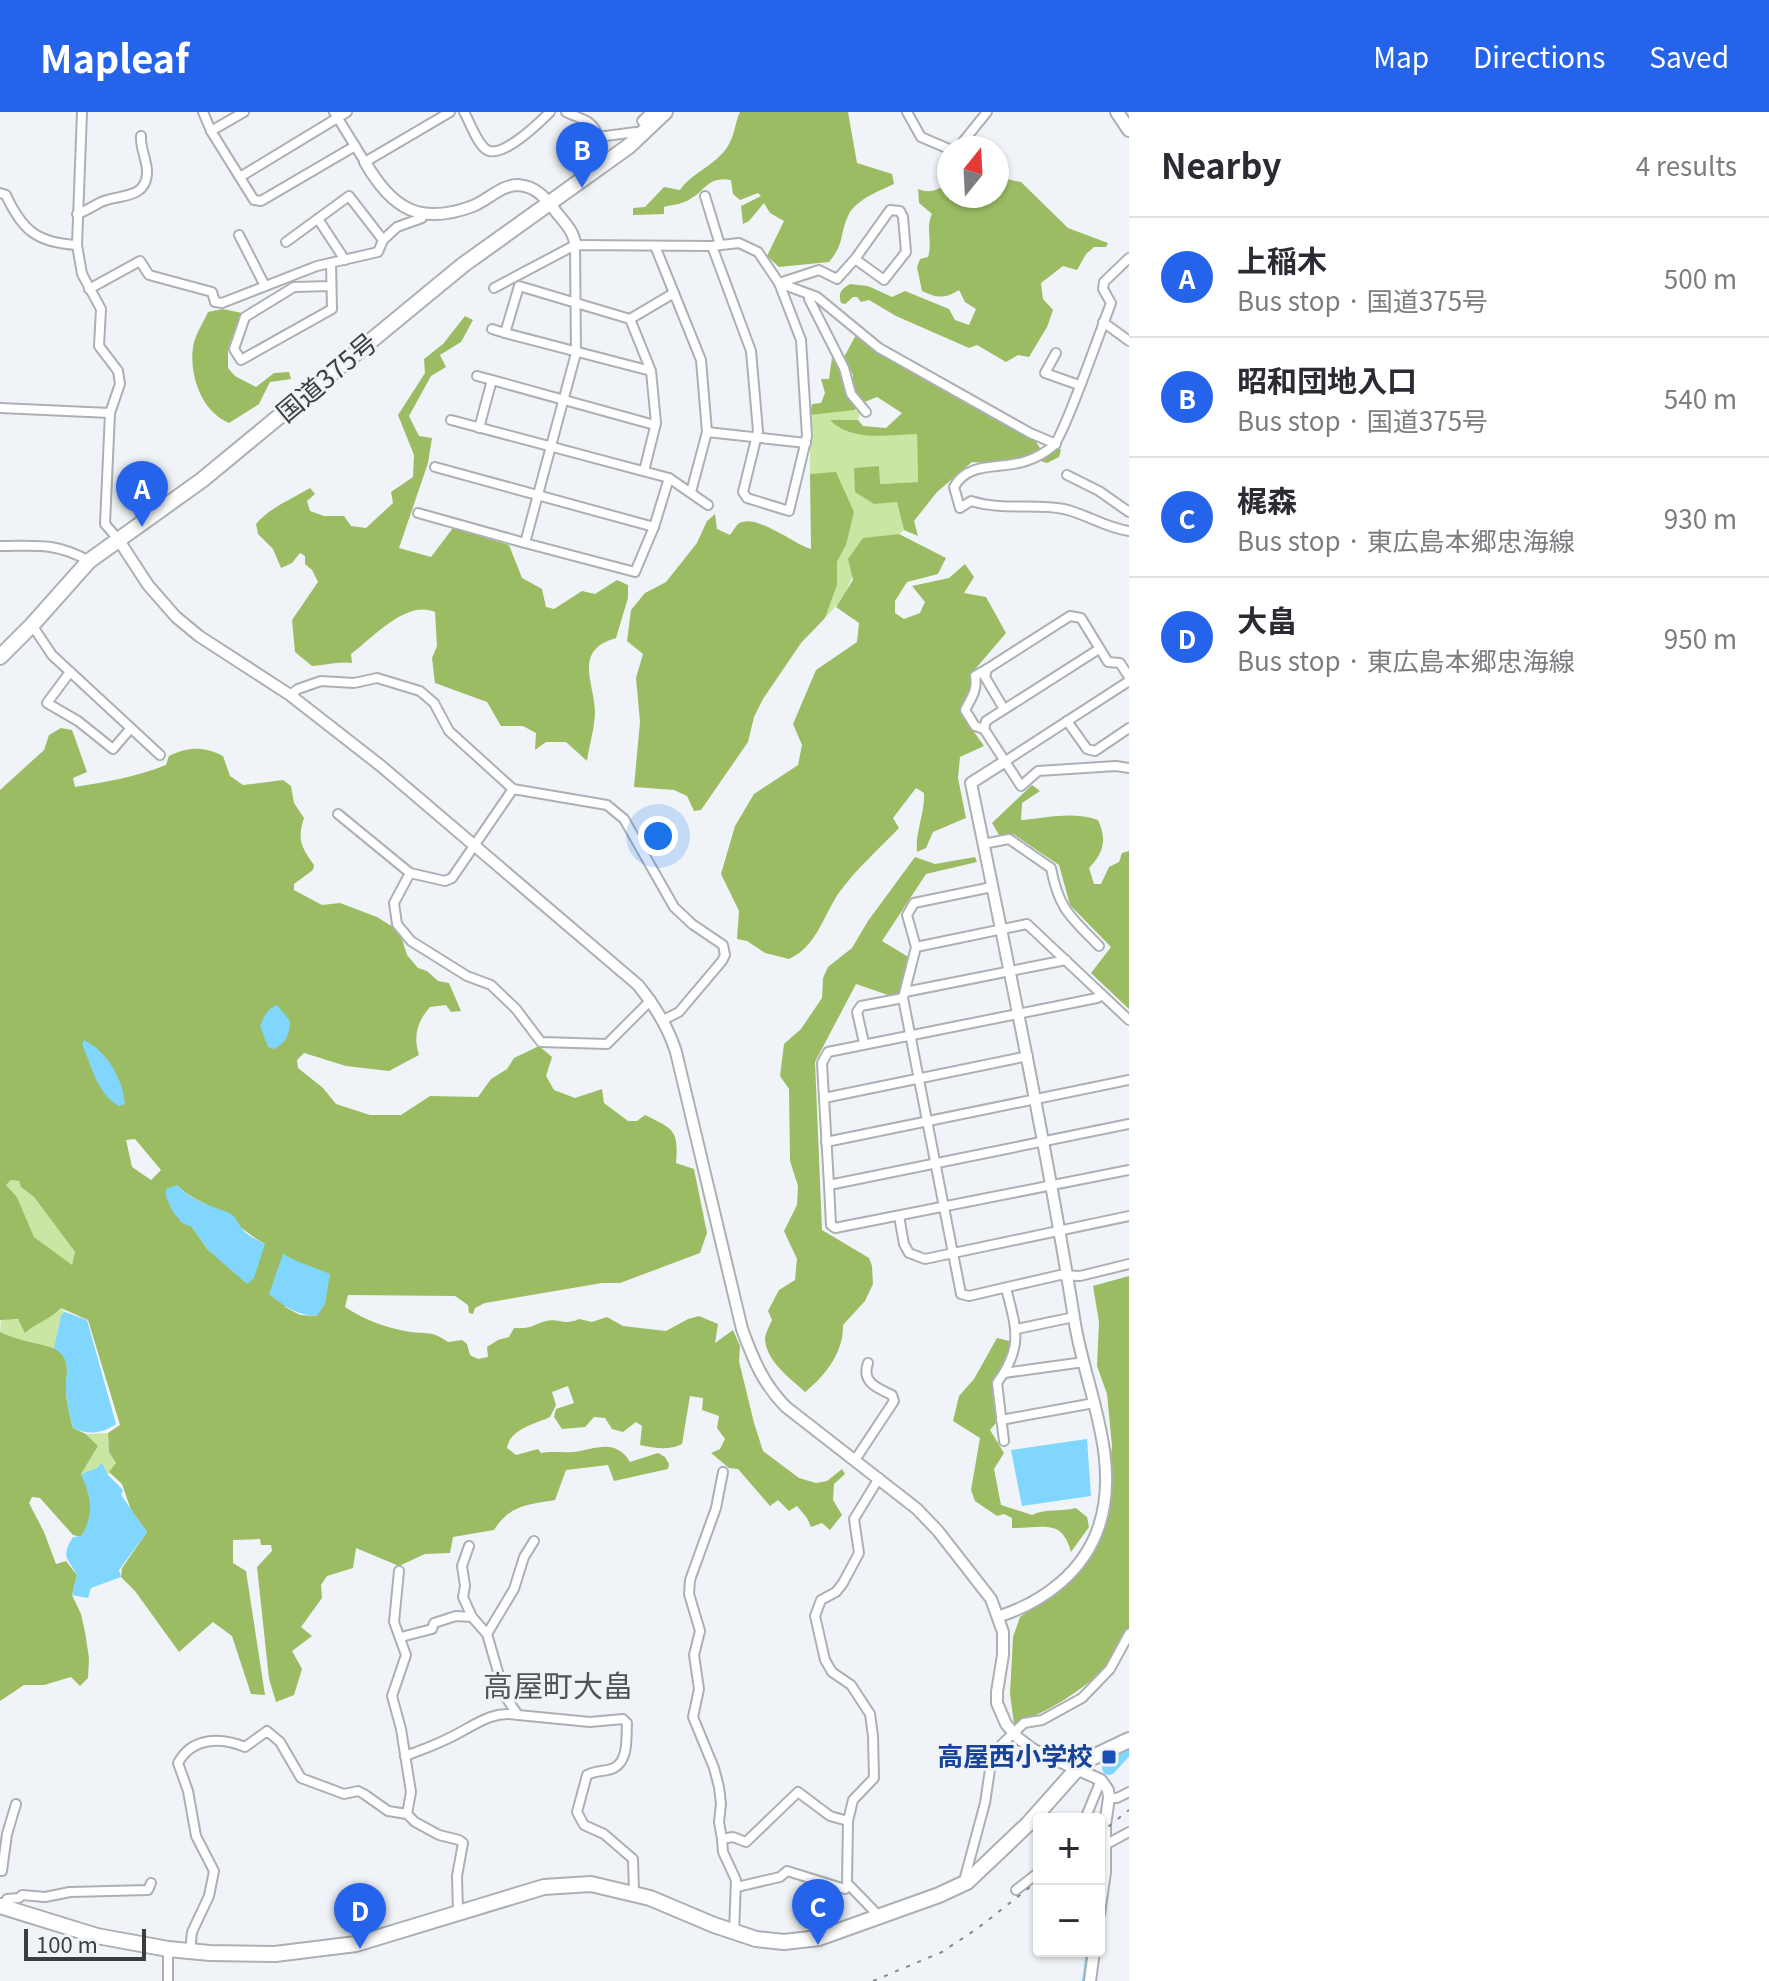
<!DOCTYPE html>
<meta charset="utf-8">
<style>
:root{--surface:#fff;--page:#f7f7f7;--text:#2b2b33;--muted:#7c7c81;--line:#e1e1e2;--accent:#2563eb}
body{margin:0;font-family:Georgia,"Noto Sans JP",serif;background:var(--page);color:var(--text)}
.controls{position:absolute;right:24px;bottom:24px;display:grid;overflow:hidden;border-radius:8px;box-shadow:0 2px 6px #0004}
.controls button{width:72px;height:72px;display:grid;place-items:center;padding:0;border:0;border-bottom:2px solid var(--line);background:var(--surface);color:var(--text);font:40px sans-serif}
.compass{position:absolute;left:937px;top:24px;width:72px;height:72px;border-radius:50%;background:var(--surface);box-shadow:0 2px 6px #0004;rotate:18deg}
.scale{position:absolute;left:24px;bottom:20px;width:122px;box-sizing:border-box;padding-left:8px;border:4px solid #3b3d3f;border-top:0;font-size:22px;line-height:28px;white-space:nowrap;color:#3b3d3f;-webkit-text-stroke:6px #f0f4f8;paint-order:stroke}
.you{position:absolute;left:658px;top:724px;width:28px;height:28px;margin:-20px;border:6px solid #fff;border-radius:50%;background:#1a73e8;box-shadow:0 0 0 12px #1a73e833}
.badge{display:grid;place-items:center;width:52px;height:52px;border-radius:50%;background:var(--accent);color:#fff;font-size:26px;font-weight:700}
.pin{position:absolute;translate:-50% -66px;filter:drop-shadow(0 2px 4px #0008)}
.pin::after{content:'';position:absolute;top:42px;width:28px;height:24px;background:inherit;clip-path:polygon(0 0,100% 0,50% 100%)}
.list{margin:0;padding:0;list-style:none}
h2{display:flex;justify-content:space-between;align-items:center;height:104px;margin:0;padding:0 32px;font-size:34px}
h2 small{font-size:26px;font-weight:400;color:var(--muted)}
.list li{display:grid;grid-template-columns:52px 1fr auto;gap:24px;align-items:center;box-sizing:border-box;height:120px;padding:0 32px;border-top:2px solid var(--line)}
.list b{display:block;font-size:30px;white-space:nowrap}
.list p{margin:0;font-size:26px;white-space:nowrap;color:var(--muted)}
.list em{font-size:26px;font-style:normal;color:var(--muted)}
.map{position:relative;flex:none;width:1129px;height:1869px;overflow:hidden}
header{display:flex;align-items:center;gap:48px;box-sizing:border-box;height:112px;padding:0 40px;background:var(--accent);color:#fff}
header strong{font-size:38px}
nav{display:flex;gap:44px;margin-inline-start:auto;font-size:28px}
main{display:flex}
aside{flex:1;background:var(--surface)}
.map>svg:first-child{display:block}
</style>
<header>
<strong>Mapleaf</strong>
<nav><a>Map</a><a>Directions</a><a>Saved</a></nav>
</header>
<main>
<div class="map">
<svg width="1129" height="1869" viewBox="0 0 1129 1869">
<rect width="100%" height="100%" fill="#f0f4f8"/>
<g fill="#cbe6a2">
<path d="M856 293 861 297 858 308H831L864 323 917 322 918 370 879 372 875 392 897 389 904 418 899 422 863 427C855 460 850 481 825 506L837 473V450L846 433 836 361 810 362V303L854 298Z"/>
<polygon points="11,1068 19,1069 21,1075 34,1085 75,1140 72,1154 34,1125 17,1085 6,1073"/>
<path d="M61 1196 65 1200 61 1203 54 1236 12 1226 0 1220 1 1207C28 1206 41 1218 61 1196Z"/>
<polygon points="108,1321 109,1340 116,1351 108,1363 104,1356 98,1356 81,1362 98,1334 86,1322"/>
</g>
<g fill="#9bbc63" fill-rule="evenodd">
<path d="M740 0H848L857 51 892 62 894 72C879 79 855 88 848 104 839 124 845 131 829 150L779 155 767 144 784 109 770 101 764 91 749 109 743 112 741 94 761 84 758 81 740 88 733 82 731 68C706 63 705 82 684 90 678 93 670 93 664 95V102L633 103V96L645 95 664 75 680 78C693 59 720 52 730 30 735 21 735 10 740 0Z"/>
<path d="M997 65 1021 70 1068 116 1108 131 1106 135H1094L1086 142 1077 158 1063 154 1041 171 1043 187 1053 198 1047 215 1029 245 1018 243 1006 250 977 233 969 236 896 204 869 188 861 190 857 185H853L845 192 841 191C838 181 841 177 850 172L868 174 892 185 905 179 949 197 955 208 969 213 976 197 965 190 959 178C945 187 936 186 922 179L917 155 920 147 928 145C933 130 925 116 932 102L919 91 918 77C931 82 939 78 949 69V84H997Z"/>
<path d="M223 197 242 201 228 236V256L235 264 256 275 274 261 289 260 291 267 270 270 259 292 229 311C202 300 189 264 193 235 195 223 203 211 208 200Z"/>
<path d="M465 204 473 208 461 230 440 243 446 255 431 264 409 304 419 324 432 326 428 351 399 436 431 445 453 416 509 433 522 466 542 477 546 495 554 497 582 479 595 482 617 468 628 473V486L616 526C573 538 594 570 595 599 595 615 589 634 587 649L566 630H546L535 638 536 621 523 614H501L487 590 435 571 432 546 437 534 435 500C407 487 372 526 351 542L352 551C338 549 326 553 312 554L295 540 292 508 318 470 312 458 305 452V444L300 441 292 451 281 456 273 437 258 422 256 412C269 396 292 387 310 376L315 382 307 389 310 399 324 404H344L351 414 366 416 393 391 391 380 413 365 414 343 398 303 425 261 424 247 443 232Z"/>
<path d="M857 221 1033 325 1043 341 1056 333 1061 338 1059 345 1047 351 1027 345 995 352 972 350 937 380 914 409 918 424 904 418 897 390 874 392 855 380 854 356 879 354 880 372 918 370 917 322C889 323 851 330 830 308H858L863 314 886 316 902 301 877 285 862 291 852 278 853 263 844 245Z"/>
<polygon points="832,246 844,263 856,293 855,298 810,303 812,292 821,291 825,281 821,267 829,267"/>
<path d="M836 360 854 400 846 433 837 450V473L825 506 801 531 763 587 754 605 748 630 701 698 694 699 687 684 674 678 634 675 640 610 636 566 643 542 627 529 631 498 645 481 666 470 697 431 707 409 715 402 717 417 730 423C733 419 735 415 738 412 755 400 793 432 811 437L810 362Z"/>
<path d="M899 422 946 446 938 462 907 470 895 489V501L904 507 920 501 925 490 912 474 949 466 965 452 974 465 964 481 986 485 1006 521 971 562V574L960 600 984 634 960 645 958 666 966 706 933 720 926 736 917 740C915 720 925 702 924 681L916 676 893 706 899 716C879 737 855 758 838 782 823 805 816 835 789 847L765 841 747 829 737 827 739 799 721 762 735 714 754 682 798 653 802 633 793 612 816 558 857 530 859 511 836 495 853 468 848 447 863 426Z"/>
<path d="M61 616 72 618 87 660 73 666 75 675C105 670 136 665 166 653L169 644C189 635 203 634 223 644L230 664 243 673 283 668 291 674 294 691 304 706C297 727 301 735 314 753L313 758 294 772V778L322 793 340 791 377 805 393 815 402 827 407 843 418 856 427 859 438 869 449 871 461 899 451 900 446 893 430 895C417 910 413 924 419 943L389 959 346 954 304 941 297 948 298 956 323 976 336 992 370 1003H401L430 984 478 985 491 967 507 957 514 946 539 934 552 945 546 964 554 978 575 986 602 977 604 991 628 1009H637L645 1003C673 1017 679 1017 676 1051L694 1057 707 1121 700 1141 620 1171H602L485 1191 475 1196 473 1202 469 1201 468 1193 455 1184 348 1183 345 1195C363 1207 383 1215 405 1219 424 1223 430 1217 448 1230L462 1228 467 1232 470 1243 478 1247 488 1245 487 1235 498 1228 509 1225 514 1216C533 1217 531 1213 546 1209 559 1206 564 1214 579 1207L592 1210 607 1205 623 1214 666 1219 688 1207 699 1204 718 1212 715 1231 733 1218 740 1234 739 1249 754 1311 763 1339 799 1366 816 1371 827 1369 842 1357 845 1362 834 1372 833 1388 842 1403 830 1418 822 1411 811 1415 807 1406 797 1394 789 1399 778 1388 770 1394 738 1357 729 1356 711 1341 720 1337 725 1327 717 1316 719 1304 702 1298 703 1286 690 1284 682 1332C668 1339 655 1336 640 1333L642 1314 636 1310 623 1320 612 1317 605 1306 594 1305 585 1315 562 1317 554 1305 556 1297 574 1291 568 1274 552 1280 556 1293 550 1305C535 1312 510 1317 507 1336L516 1343 538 1337 541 1341C551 1339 562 1341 573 1340 594 1338 615 1325 630 1350L658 1341 665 1345 669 1352 668 1357 614 1369 608 1353 566 1358 555 1388C527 1393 511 1392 494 1418L453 1425 450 1441 425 1442 399 1454 356 1436 353 1456 327 1464 321 1473 322 1486 301 1515 312 1524 292 1539 302 1557 294 1583 276 1590 269 1567 257 1455 272 1439 271 1433H261L260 1427 233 1428V1451L246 1459 265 1583 251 1582 232 1524 213 1510 179 1540 135 1479 121 1465 122 1456 147 1420 131 1398 122 1372 109 1360 116 1351 109 1340 108 1321 120 1313 88 1208 61 1196C50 1208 37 1210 25 1221L18 1207 0 1208V678L44 638 49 623ZM135 1027 161 1058 151 1068 132 1055 126 1028ZM11 1068 19 1069 21 1075 34 1085 75 1140 72 1153 34 1125 17 1085 6 1073ZM177 1073C188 1085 202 1089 216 1098 233 1108 247 1122 265 1132L208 1138 192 1115ZM283 1142 298 1151 317 1204 300 1203 285 1195Z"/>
<path d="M1032 673 1040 679 1022 691 1021 708C1048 706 1072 699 1098 708 1107 727 1104 741 1089 756L1094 772H1101L1109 755 1119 750 1122 741 1129 739V897L1091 861 1111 835 1070 793 1059 753 1013 722 999 723 992 711Z"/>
<path d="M915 745 935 752 975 745 977 750 926 762 882 829 910 846 899 883H888L856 872 815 950 822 1118 869 1146 872 1154 873 1172 865 1189 843 1213C844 1240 825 1264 805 1280 790 1266 766 1249 765 1227 765 1221 770 1213 772 1208L768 1199 779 1178 795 1168 797 1147 784 1119 797 1093 798 1074 790 1049 789 977 780 964 784 932 801 917 822 886 823 866 828 855 852 836 868 809Z"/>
<path d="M1129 1164V1519C1122 1531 1115 1547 1105 1556 1079 1581 1048 1600 1014 1612L1010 1582 1013 1525 1020 1505 1067 1471 1089 1445 1109 1360 1112 1334 1107 1282 1097 1254 1099 1210 1093 1174Z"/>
<path d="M0 1220C16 1228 33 1230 50 1235 73 1241 66 1260 66 1277 66 1290 70 1304 73 1316L86 1322 98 1334 81 1362C92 1384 95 1403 81 1425L73 1423 40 1386 32 1385 29 1391 44 1420 56 1452 66 1449 77 1463 72 1483 81 1502 85 1520 89 1546 88 1566 80 1574 71 1565 44 1573H24L0 1589Z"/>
<path d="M997 1226 1014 1230 992 1274 996 1311 990 1318 1004 1341 994 1357 1001 1393 1032 1403C1047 1396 1060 1400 1076 1396L1087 1405 1089 1415 1071 1440C1062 1405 1041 1417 1012 1416V1406L1004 1402 997 1404 975 1389 971 1378 980 1326 953 1309 959 1284 974 1267Z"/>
</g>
<g fill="#80d6fc">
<path d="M277 893 290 909C290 922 286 931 274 937L268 935 260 914C264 904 267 897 277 893Z"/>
<path d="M84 928C107 939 123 967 125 992L119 994C98 983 91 953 82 932Z"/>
<path d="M177 1073C190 1088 209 1093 227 1100 237 1104 237 1111 243 1118 248 1124 258 1128 265 1132L254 1166 247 1172 208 1138 192 1115 182 1111 173 1100 166 1085V1077Z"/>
<path d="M283 1142C298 1151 314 1155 330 1162L325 1192 317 1204C296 1203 285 1195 269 1182Z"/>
<path d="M65 1200 87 1208 116 1312C101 1322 88 1323 73 1316 70 1304 66 1289 66 1277 66 1259 72 1248 54 1236L61 1203Z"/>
<polygon points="1087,1327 1091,1384 1022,1394 1011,1338"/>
<path d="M102 1351 108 1363 123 1378 121 1383 147 1420 119 1458 121 1465 91 1476 88 1486 72 1483 77 1463C68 1446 60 1446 73 1425L81 1424C95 1403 91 1384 81 1362L97 1356Z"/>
</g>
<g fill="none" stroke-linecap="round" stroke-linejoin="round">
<polyline stroke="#80d6fc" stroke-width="2" points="1083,1869 1087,1839"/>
<polyline stroke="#80d6fc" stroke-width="14" points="1109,1656 1129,1634"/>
<g stroke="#acb0b4" stroke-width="12">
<g id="minor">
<polyline points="82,0 77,133 82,162 101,197 99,234 118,259 120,272 110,301 105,412 118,427"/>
<polyline points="203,0 211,19 254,88 261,89 355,34"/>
<polyline points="334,0 365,50 450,0"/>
<path d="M464 0C470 10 477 32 487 38 502 47 540 10 550 0"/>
<path d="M566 0C579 7 594 7 598 25L636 20 640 22"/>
<polyline points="907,0 921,25 949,37"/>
<polyline points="649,16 642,9 651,0"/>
<polyline points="211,19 244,0"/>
<polyline points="958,36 987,0"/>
<polyline points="240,65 347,0"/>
<path d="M0 81 6 83C22 118 37 131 77 133"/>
<polyline points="705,84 720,133"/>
<path d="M77 102C86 99 93 94 101 90 118 82 145 88 147 62 148 49 140 38 141 24"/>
<polyline points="318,107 345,148"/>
<polyline points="239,123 265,174"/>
<polyline points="383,128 397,115 422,106 422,101"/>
<polyline points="575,133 576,241 525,431 635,460 654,415 669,366"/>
<polyline points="655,134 701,248 707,320 691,380"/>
<path d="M1129 146 1104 170 1103 177 1111 191C1103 212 1063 326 1053 334 1046 340 1035 346 1026 349 1001 358 969 348 954 375L960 396 971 389C1003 399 1034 391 1064 397 1086 402 1106 416 1129 419"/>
<polyline points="331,151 332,197 241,248 234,237 245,205 294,175 331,174"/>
<polyline points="779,171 817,185 879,236 1030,321 1056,332"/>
<polyline points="779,171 819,158 837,167 855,147 890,98 900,99 903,105 906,140 884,168 855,147"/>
<polyline points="494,176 575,133 712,134 739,131 758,140 779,171 801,228 807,324 789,399 747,386 743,380 758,319 751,239 712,134"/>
<polyline points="89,177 140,149 149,163 212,180 215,190 222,191 317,154 378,140 383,128 349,84 286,130"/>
<polyline points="809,182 809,187 844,256 851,282 866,300"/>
<polyline points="630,207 674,181"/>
<polyline points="1103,210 1129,229"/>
<polyline points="492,217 505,221"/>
<polyline points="1056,241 1045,261 1079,273"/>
<polyline points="477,264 492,268"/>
<polyline points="0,296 110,301"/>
<polyline points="451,308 669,366 708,393"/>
<polyline points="479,316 492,268 651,312 656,311"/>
<polyline points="707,320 806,331"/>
<polyline points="435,355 654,415"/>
<polyline points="644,359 656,311 651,259 630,207 519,174 505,221 651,259"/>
<polyline points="1067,363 1099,379 1129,400"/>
<polyline points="418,401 525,431"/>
<path d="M0 434C36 434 56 430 89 449"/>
<polyline points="32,513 52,543 160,643"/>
<polyline points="1099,537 986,609 984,617 1021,674 1038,659 1116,654 1129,656"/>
<polyline points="70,560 47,591 78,609 113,637 131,616"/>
<polyline points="290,583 298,577 321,569 354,571 377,566 420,579 434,591 449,619 513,677 607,693 624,707 674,795 692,812 723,833 725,843 722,849 679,900 663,908"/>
<polyline points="1004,597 985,565 987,557 1070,504 1081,506 1108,550 1120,551 1129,565"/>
<polyline points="1067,609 1087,637 1095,639 1129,616"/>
<path d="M984 617 975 614 965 598C971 587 978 577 975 564L987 557"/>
<polyline points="1004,650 1129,569"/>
<polyline points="513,677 452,766 445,769 410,761 394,791 397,812 411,829 467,864 491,873 516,897 541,930 607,932 651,888"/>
<polyline points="338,702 410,761"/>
<path d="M983 732 1009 727 1051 756C1059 798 1071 805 1099 834"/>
<polyline points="992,775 914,791 907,803 916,835 903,886 961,1182 969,1184 1060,1163 1080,1164 1129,1152"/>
<polyline points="916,835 1027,812 1129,908"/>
<polyline points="905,880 1066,848"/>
<polyline points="1102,883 1097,886 828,940 822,951 829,1073 1129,1012"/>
<polyline points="864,931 857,900 861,894 903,886"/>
<polyline points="824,986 1028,944"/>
<polyline points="826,1030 1129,968"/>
<polyline points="829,1073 831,1113 835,1116 1129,1058"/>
<polyline points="899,1104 904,1132 909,1141 925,1147 1129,1104"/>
<polyline points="1017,1217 1074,1205"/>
<polyline points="1004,1261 1084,1250"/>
<polyline points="1001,1308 1094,1291"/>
<path d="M1004 1329 997 1271C1024 1234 1016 1216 1006 1176"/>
<path d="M855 1348 894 1289 892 1283C877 1276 861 1270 868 1251"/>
<path d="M469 1434 462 1454 465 1474 463 1485 472 1505 487 1522 505 1584 518 1603 590 1610 623 1607 627 1611C626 1625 629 1648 614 1656 605 1660 596 1658 587 1663L577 1700 584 1713 604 1722 633 1747 634 1780"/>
<polyline points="399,1459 394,1510 406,1543 392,1584 401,1617 411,1680 407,1702"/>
<polyline points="487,1522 514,1477 524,1445 534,1429"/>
<polyline points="401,1525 432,1517 434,1511 456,1504 472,1505"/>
<path d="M405 1644C419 1639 433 1634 447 1627 470 1617 491 1597 517 1603"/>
<polyline points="1109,1686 1117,1686 1129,1680"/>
<polyline points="1085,1707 1101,1668"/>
<polyline points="722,1727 719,1710 721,1692 719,1675 714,1656 693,1605 699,1577 694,1543 700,1519 689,1482 690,1468 716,1396 723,1360"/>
<polyline points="1105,1733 1129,1720"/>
<polyline points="0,1759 2,1759 7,1722 16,1692"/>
<polyline points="967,1770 965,1765 985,1691 991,1651 1001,1633 1024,1611 1042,1608 1082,1586 1110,1557 1129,1522"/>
<polyline points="737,1775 780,1765 787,1759 845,1777 849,1774"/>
<polyline points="1016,1778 1039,1760"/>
<polyline points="2,1795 7,1787 19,1786 22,1783 45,1785 70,1780 148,1778 151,1771"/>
<polyline points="879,1804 847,1771 848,1709 853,1688 874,1666 873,1624 870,1602 851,1573 832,1560 825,1548 815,1504 821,1488 836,1480 843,1471 859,1441 854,1407 879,1366"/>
<polyline points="734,1820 736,1768 723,1740 722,1727 733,1725 746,1730 798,1680 830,1704 848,1709"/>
<path d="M190 1839 192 1820 209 1784 214 1759 196 1724 188 1679 178 1651C192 1625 221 1625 245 1635L267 1619 280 1630 301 1666 344 1682 358 1679 364 1682 388 1699 407 1702 415 1710 439 1723 459 1728 463 1731 457 1764 458 1800"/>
<polyline points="168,1869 168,1837"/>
</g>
</g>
<g stroke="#acb0b4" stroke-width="14">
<g id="tertiary">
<path d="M365 50C392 97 420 114 473 94 488 88 501 73 518 73 537 74 547 88 557 101 565 111 575 121 575 133"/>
<path d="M118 427 148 473 176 505 199 524 290 583 381 654 638 873C655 894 668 914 676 940L742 1217C753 1247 763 1272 786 1295L917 1397 938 1419 991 1487 1003 1520V1543L997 1580V1591L1006 1612 1018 1626 1034 1638 1101 1668 1108 1678 1109 1686 1105 1713V1760L1099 1802"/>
<path d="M1000 1504C1043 1490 1084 1460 1099 1414 1121 1348 1086 1277 1075 1212 1046 1031 1008 851 971 671L1004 650"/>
<polyline points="1090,1869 1094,1839"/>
</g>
</g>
<g stroke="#acb0b4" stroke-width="16">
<polyline id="secondary" points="1117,0 1129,18"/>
</g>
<g stroke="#acb0b4" stroke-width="18">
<polyline id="primary" points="0,1794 97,1824 168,1837 210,1841 275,1842 356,1832 544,1775 591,1772 650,1786 714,1813 756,1827 784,1830 819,1826 939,1783 967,1770 1029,1711 1077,1657 1089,1647 1129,1628"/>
</g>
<g stroke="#acb0b4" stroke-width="18">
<polyline id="trunk" points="0,545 32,513 89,449 202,368 463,153 629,34 665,0"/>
</g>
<use href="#minor" stroke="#fff" stroke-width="8"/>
<use href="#tertiary" stroke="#fff" stroke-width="10"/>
<use href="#secondary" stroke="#fff" stroke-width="12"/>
<use href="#primary" stroke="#fff" stroke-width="14"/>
<use href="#trunk" stroke="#fff" stroke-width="14"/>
<g stroke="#86898c" stroke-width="2" stroke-dasharray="4 8" stroke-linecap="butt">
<polyline points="1099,1722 1129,1698"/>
<polyline points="873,1869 942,1840 978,1816 1039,1768"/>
</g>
</g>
<rect fill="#1a4fb4" stroke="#f0f4f8" stroke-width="3" x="1101" y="1637" width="16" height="16" rx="4"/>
<g text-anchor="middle" stroke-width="6" stroke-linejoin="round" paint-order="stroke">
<g font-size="26" fill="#3b3d3f" stroke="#f0f4f8">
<text transform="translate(327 266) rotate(-40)" y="9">国道375号</text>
</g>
<g font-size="26" font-weight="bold" fill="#164399" stroke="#f0f4f8" text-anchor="end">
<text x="1093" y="1654">高屋西小学校</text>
</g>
<g font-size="30" fill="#505357" stroke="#f0f4f8">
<text x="558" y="1585">高屋町大畠</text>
</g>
</g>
</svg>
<div class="controls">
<button>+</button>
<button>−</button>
</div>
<svg class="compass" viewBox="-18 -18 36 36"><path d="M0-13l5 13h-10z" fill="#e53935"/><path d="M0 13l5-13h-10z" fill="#7c7c81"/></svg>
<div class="scale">100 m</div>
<div class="you"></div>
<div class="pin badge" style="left:142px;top:415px">A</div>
<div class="pin badge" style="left:582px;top:76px">B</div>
<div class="pin badge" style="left:818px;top:1833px">C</div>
<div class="pin badge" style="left:360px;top:1837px">D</div>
</div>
<aside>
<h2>Nearby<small>4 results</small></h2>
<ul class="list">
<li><span class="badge">A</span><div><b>上稲木</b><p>Bus stop · 国道375号</p></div><em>500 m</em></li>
<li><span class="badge">B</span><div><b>昭和団地入口</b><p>Bus stop · 国道375号</p></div><em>540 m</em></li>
<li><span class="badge">C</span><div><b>梶森</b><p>Bus stop · 東広島本郷忠海線</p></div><em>930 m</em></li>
<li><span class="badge">D</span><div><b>大畠</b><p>Bus stop · 東広島本郷忠海線</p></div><em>950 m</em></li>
</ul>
</aside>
</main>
